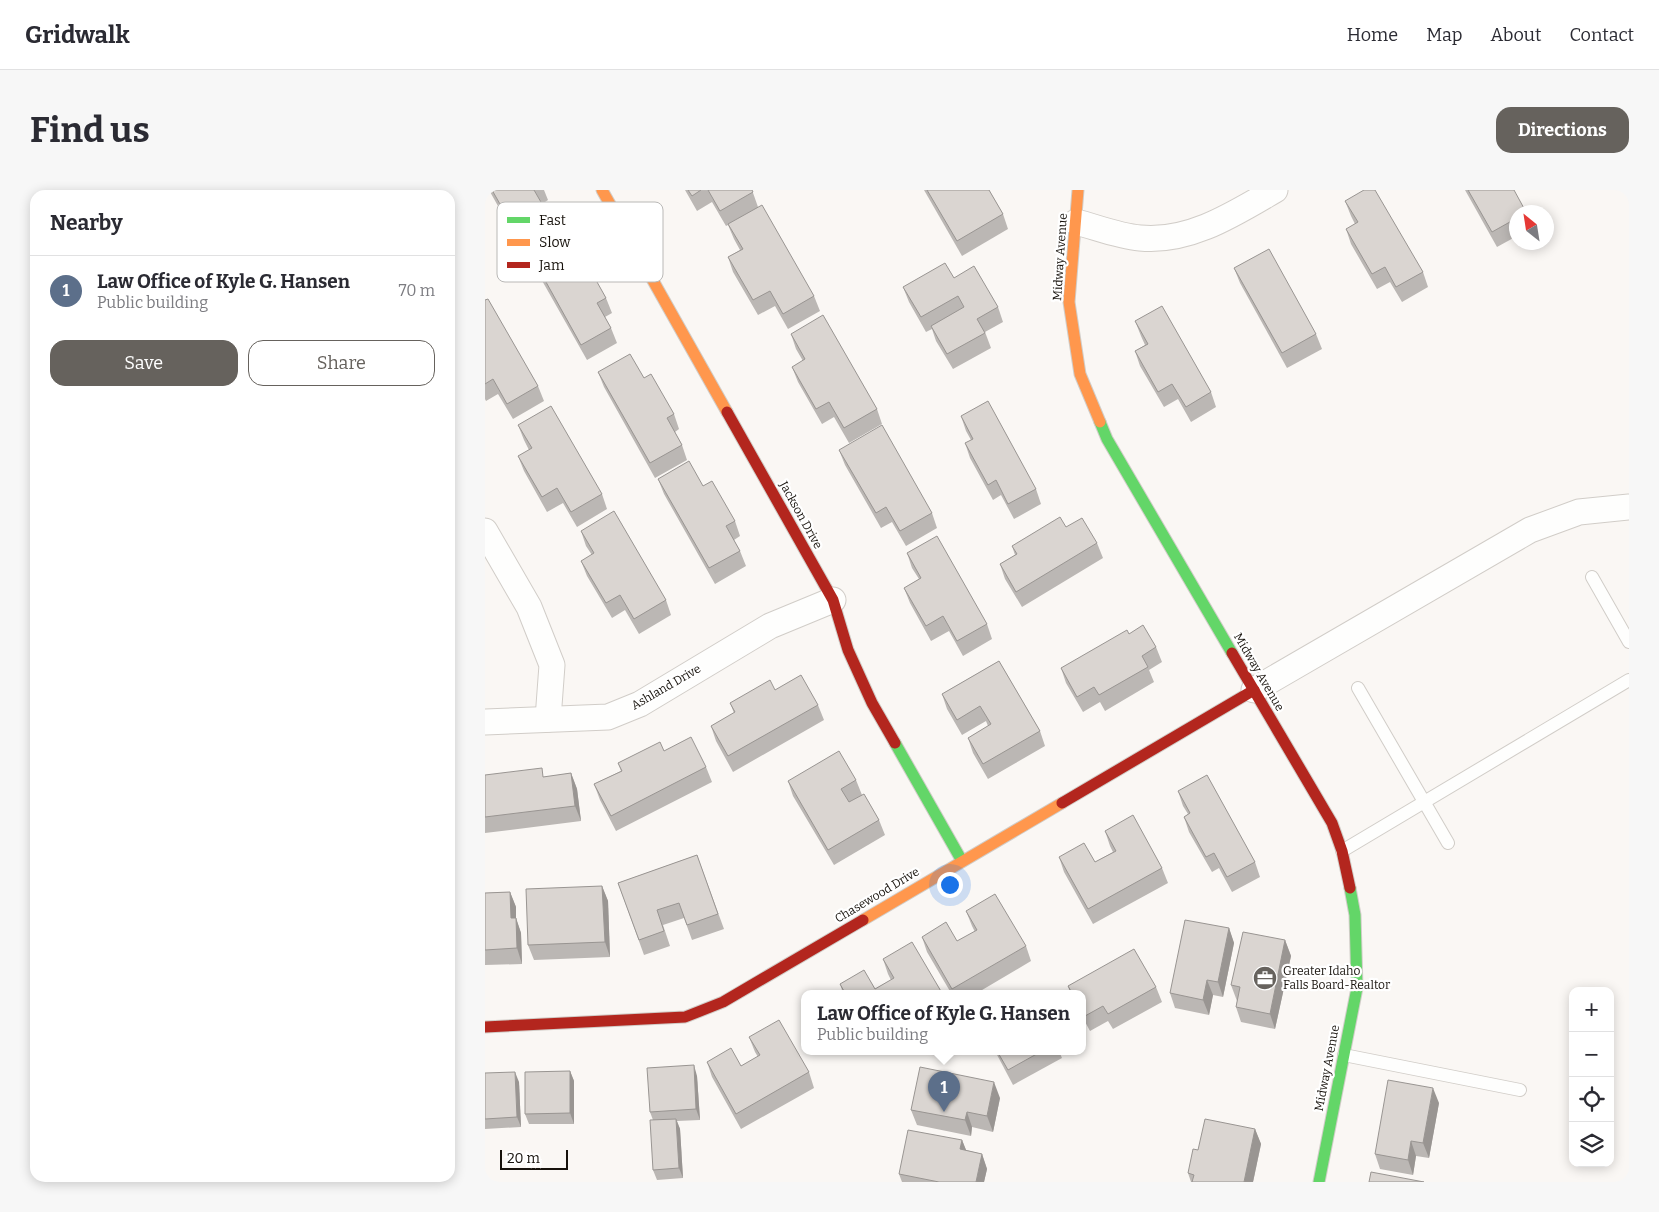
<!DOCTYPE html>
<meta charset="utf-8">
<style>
:root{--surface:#fff;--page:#f7f7f7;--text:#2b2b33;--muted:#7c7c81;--line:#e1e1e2;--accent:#66625d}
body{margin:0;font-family:Bitter,serif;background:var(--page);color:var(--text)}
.controls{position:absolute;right:15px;bottom:15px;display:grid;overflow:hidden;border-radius:10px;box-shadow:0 2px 12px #0003}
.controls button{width:45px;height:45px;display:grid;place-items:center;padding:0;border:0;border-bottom:1px solid var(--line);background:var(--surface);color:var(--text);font:25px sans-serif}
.compass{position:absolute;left:1024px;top:15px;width:45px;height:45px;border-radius:50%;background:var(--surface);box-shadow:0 2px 12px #0003;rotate:330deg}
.scale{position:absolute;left:15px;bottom:12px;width:68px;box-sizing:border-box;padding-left:5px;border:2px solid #17120c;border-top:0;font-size:14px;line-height:18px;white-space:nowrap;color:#17120c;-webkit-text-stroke:4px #fff;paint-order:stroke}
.you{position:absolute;left:464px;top:694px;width:18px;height:18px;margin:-12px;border:4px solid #fff;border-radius:50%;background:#1a73e8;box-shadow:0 0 0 8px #1a73e833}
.badge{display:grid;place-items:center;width:32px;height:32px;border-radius:50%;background:var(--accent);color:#fff;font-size:16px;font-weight:700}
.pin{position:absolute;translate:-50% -41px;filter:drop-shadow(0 1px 2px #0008)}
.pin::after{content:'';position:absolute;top:26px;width:18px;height:15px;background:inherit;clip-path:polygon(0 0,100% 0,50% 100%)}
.popup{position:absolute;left:316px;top:800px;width:285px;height:65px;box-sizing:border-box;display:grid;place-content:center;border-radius:10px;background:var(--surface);filter:drop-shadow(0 1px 4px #0005);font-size:16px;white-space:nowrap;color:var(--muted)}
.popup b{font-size:19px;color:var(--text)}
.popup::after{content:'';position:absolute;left:50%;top:100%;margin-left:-10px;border:10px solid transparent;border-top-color:var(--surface)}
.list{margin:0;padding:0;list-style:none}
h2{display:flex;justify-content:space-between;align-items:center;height:65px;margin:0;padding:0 20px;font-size:21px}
h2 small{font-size:16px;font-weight:400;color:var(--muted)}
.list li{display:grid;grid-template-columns:32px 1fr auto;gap:15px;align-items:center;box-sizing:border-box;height:70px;padding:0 20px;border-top:1px solid var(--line)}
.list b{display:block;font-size:19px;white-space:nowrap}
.list p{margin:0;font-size:16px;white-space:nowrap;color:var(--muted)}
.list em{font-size:16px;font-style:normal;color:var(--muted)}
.actions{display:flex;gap:10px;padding:15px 20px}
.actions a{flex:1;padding:11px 0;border:1px solid var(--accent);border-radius:15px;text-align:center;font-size:18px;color:var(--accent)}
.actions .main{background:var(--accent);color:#fff}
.icon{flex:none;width:28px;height:28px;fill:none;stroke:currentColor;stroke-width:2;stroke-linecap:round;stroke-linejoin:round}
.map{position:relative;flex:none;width:1144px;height:992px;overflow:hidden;border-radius:15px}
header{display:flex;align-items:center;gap:30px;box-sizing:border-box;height:70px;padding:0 25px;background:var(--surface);border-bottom:1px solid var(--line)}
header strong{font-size:24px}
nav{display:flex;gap:28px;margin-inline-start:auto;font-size:18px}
.intro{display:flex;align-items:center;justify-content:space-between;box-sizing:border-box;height:120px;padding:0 30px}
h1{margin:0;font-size:35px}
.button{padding:12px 22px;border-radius:15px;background:var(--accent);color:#fff;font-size:18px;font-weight:700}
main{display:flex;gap:30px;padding:0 30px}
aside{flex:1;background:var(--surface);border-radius:15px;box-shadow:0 2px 12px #0003}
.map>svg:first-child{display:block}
</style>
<header>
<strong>Gridwalk</strong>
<nav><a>Home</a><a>Map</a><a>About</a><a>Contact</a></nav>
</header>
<div class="intro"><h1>Find us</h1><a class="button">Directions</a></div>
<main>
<aside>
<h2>Nearby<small></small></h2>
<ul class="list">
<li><span class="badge" style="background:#5c6f8a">1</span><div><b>Law Office of Kyle G. Hansen</b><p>Public building</p></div><em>70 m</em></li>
</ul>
<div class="actions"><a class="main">Save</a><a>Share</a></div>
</aside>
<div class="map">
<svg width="1144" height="992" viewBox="0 0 1144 992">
<rect width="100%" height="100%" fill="#faf7f4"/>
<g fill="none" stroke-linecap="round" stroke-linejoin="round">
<g stroke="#d1cdc8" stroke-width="14">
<g id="lane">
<polyline points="1107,387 1144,452"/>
<polyline points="873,498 963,653"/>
<polyline points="857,661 1144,490"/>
<polyline points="859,865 1035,900"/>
</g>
</g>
<g stroke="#d1cdc8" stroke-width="27">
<g id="street">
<path d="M591 32C611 37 633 46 655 48 704 53 749 24 790 0"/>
<polyline points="0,341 44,417 67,475 63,529"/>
<polyline points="769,500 1045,340 1094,322 1144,317"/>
<polyline points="0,532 123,527 155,514 285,436 348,410"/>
</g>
</g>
<g stroke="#d1cdc8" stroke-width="13">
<g id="fast">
<polyline points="615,232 622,249 747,463"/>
<polyline points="410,553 477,671"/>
<polyline points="834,992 872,798 870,725 865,698"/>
</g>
</g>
<g stroke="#d1cdc8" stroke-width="13">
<g id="slow">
<polyline points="117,0 242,222"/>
<polyline points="593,0 584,112 595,184 615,232"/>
<polyline points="378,730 577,613"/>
</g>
</g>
<g stroke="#d1cdc8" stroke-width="13">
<g id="jam">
<polyline points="242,222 348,410 363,460 387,513 410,553"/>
<polyline points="747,463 847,633 857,661 865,698"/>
<polyline points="577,613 769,500"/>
<polyline points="0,837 200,827 238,812 378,730"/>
</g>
</g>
<use href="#lane" stroke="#fefefd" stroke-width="12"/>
<use href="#street" stroke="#fefefd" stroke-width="25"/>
<use href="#fast" stroke="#63d668" stroke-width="11"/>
<use href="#slow" stroke="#ff974d" stroke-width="11"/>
<use href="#jam" stroke="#b3261e" stroke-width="11"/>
</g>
<g fill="#bbb7b4">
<polygon points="4,0 59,0 63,10 57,14 64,26 69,41 37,59"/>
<polygon points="200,0 267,0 273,17 329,106 335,121 303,139 290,116 273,125 248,82 243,67 255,60 249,49 243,35 241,36 227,12 212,21"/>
<polygon points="439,0 504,0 518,24 523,39 477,66"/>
<polygon points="980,0 1029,0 1032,22 1032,46 1012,57"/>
<polygon points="860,11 938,82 943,97 917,112 905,92 892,99 866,54 861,39 870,34 866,26"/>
<polygon points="46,65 92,70 121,108 127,123 120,127 126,138 132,153 102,170 51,80"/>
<polygon points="749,78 831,144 837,159 802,178 755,93"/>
<polygon points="469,88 513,117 518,132 500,142 506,158 468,179 451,151 447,139 441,142 424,112 418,97"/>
<polygon points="0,110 53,196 59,211 28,229 13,204 1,211 0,209"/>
<polygon points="650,131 726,202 731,217 706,232 693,209 679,217 655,176 650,161 660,155 656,146"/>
<polygon points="306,144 392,219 397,234 364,253 349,227 337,234 313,192 307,177 318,171 311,159"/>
<polygon points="113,182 159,188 189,224 194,239 190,242 197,255 202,270 170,288 119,197"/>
<polygon points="476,226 551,299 556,314 529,329 516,305 508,310 485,268 480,253 486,250 481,241"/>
<polygon points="33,235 117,304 122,319 92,337 78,313 62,322 39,281 33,266 44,260 39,250"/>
<polygon points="354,260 447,323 452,338 421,356 407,332 396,338 360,275"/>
<polygon points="173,289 218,296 250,331 255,346 249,350 255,361 261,376 230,394 179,304"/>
<polygon points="581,337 612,353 618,368 537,417 520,389 515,374 530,365 527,356"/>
<polygon points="96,341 181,410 186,425 154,444 140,420 127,428 102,386 96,371 107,365 101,356"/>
<polygon points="422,363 502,434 507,449 478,466 464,441 446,451 425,413 419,398 434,389 427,378"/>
<polygon points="644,444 671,457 677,472 664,480 669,492 620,521 615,512 598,522 581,493 576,478"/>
<polygon points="514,471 555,541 560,556 503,589 488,563 483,548 503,536 501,531 477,545 462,519 457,504"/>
<polygon points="290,500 333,515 339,530 248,582 231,551 226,536 249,523 245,513"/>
<polygon points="179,561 221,577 227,592 131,641 115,610 109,594 136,581 133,573"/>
<polygon points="86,583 92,599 96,631 0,643 0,585 60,587"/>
<polygon points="371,590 377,605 394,630 400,645 349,675 308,606 303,591"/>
<polygon points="693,601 770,672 775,687 747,702 734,678 727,682 704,642 699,627 703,624 698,616"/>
<polygon points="620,641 677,678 683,693 608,734 579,682 574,667 610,672 628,662 625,656"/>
<polygon points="212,665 239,739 207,750 199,728 178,735 185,756 159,765 133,693"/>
<polygon points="117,696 123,711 125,767 49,770 43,755"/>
<polygon points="25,702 31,717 31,728 36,743 37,774 0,775 0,703"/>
<polygon points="481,721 541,756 546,771 492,803 466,803 442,762 437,747 472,751 490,742 487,736"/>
<polygon points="744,738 749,753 738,807 728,805 724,825 690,818 685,803"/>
<polygon points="800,750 806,766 790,839 756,832 751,817 752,811 746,795"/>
<polygon points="398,769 457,803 358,803 355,794 390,799 406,790 403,784"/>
<polygon points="583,796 671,797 677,812 628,839 623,831 605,841 598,828 598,803 585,803"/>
<polygon points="264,847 324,882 329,898 256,939 227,887 222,872 256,876 273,867 270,862"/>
<polygon points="510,861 574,861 577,868 528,895"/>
<polygon points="85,881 89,891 89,934 44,934 40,924"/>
<polygon points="0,883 34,892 36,937 0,939"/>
<polygon points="212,886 215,930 192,931 195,939 198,988 172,990 168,980 168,930 165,922"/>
<polygon points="515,908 508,942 487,937 486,946 432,935 426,920"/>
<polygon points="954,913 944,968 931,966 928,985 895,979 890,964"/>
<polygon points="770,939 776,954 768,992 706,992 703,983 713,960"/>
<polygon points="477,950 481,960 497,964 502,979 499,992 417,992 414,984"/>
</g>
<g fill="#999592">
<polygon points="86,583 92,599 96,631 90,616"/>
<polygon points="117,696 123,711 125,767 120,752"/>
<polygon points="25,702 31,717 31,728 36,743 37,774 32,758 26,728"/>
<polygon points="744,738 749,753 738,807 733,792"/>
<polygon points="800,750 806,766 790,839 785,824"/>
<polygon points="722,790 728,805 724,825 718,810"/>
<polygon points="209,875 212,886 215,930 211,919"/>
<polygon points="85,881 89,891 89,934 85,923"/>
<polygon points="30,882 34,892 36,937 32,927"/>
<polygon points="509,892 515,908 508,942 502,926"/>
<polygon points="948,898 954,913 944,968 938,953"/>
<polygon points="482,922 487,937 486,946 480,930"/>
<polygon points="191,929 195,939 198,988 194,978"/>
<polygon points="770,939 776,954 768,992 759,992"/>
<polygon points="477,950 483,965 475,959"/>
<polygon points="926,951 931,966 928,985 923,970"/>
<polygon points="497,964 502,979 499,992 491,992"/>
</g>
<g fill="#dad5d1" stroke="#999592">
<polygon points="7,0 49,0 64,26 32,44"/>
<polygon points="203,0 216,0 207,6"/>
<polygon points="223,0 267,0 268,2 235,21"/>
<polygon points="442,0 504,0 518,24 472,51"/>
<polygon points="879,0 890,0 938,82 911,97 900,77 887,84 861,39 873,32 860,11"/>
<polygon points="983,0 1029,0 1041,22 1032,22 1032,28 1007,42"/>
<polygon points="277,15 329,106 298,124 285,101 268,110 243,67 258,59 243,34"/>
<polygon points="79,47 92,70 98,67 121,108 112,113 126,138 96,155 46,65"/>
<polygon points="784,59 831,144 797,163 749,78"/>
<polygon points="460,73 469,88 489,76 513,117 492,129 500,143 462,164 446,136 479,117 473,106 436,127 418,97"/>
<polygon points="3,109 53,196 22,214 8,189 0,194 0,110"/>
<polygon points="677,116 726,202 701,217 687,194 673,202 650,161 663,154 650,131"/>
<polygon points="338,125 392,219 359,238 344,212 331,219 307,177 320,169 306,144"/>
<polygon points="145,164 159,188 166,184 189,224 182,228 197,255 165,273 113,182"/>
<polygon points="503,211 551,299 523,314 511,290 503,295 480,253 488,249 476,226"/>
<polygon points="66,216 117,304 86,322 72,298 57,307 33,266 47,258 33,235"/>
<polygon points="397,235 447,323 415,341 401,317 391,323 354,260"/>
<polygon points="204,271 218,296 227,291 250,331 241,336 255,361 224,378 173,289"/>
<polygon points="129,321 181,410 149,429 135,405 121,413 96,371 109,363 96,341"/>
<polygon points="575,327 581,337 597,328 612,353 531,402 515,374 532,364 527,356"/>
<polygon points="452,346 502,434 472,451 458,426 441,436 419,398 436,388 422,363"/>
<polygon points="658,435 671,457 657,466 663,477 614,505 609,497 592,507 576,478 642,440 644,444"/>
<polygon points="514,471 555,541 498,574 483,548 506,534 495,516 472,530 457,504"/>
<polygon points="316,485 333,515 243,566 226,536 250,522 245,513 285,490 290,500"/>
<polygon points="206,547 221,577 126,626 109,594 137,581 133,573 175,552 179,561"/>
<polygon points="354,561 371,590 356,599 364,612 379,604 394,630 343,660 303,591"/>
<polygon points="57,578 58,587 86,583 90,616 0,627 0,585"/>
<polygon points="722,585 770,672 742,687 729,663 721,667 699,627 705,623 693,601"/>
<polygon points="648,625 677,678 603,719 574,667 599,653 610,672 631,661 620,641"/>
<polygon points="212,665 233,724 202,735 194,713 172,720 179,741 154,750 133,693"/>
<polygon points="117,696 120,752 43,755 41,699"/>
<polygon points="25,702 26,728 31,728 32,758 0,760 0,703"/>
<polygon points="510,704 541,756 467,799 437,747 461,732 472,751 492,740 481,721"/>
<polygon points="700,730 744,738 733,792 722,790 718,810 685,803"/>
<polygon points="758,742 800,750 785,824 751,817 755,797 746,795"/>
<polygon points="427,752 457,803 360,803 355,794 379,780 390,799 409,788 398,769"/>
<polygon points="649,759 671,797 623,824 618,816 600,826 598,822 598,803 587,803 583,796"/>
<polygon points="294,830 324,882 251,924 222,872 246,858 256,876 275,865 264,847"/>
<polygon points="512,861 557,861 523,880"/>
<polygon points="209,875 211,919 165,922 162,878"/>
<polygon points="435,877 509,892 502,926 482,922 480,930 426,920"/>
<polygon points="85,881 85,923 40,924 40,882"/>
<polygon points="30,882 32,927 0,929 0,883"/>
<polygon points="903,890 948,898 938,953 926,951 923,970 890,964"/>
<polygon points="191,929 194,978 168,980 165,930"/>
<polygon points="720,929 770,939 759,992 707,992 709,985 703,983 708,959 713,960"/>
<polygon points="423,940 477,950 475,959 497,964 491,992 454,992 414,984"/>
<polygon points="886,982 939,992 884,992"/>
</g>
<defs>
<g id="office-disc" transform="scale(1.25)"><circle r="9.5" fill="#66625d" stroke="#fff"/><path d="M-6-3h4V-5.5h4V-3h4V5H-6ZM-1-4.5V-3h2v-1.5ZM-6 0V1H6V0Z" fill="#fff"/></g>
</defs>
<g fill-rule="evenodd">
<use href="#office-disc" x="780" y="788"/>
</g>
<g text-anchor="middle" stroke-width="4.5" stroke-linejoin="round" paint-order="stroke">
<g font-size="12" fill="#17120c" stroke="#fff">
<text transform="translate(575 67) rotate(-86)" y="4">Midway Avenue</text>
<text transform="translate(316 325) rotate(61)" y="4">Jackson Drive</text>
<text transform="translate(774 482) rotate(60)" y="4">Midway Avenue</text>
<text transform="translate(181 497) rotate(-30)" y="4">Ashland Drive</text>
<text transform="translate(392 705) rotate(-31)" y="4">Chasewood Drive</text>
<text transform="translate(842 878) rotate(-79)" y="4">Midway Avenue</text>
</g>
<g font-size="12" fill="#17120c" stroke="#fff" text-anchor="start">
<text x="798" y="785">Greater Idaho<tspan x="798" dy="14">Falls Board-Realtor</tspan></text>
</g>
</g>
<rect x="12" y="12" width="166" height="80" rx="8" fill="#fff" stroke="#b9b8b6" stroke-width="1"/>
<rect x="22" y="27" width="23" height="6" fill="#63d668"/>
<rect x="22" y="49" width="23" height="7" fill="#ff974d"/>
<rect x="22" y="72" width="23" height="6" fill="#b3261e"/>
<g font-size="14" fill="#17120c">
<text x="54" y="35">Fast</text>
<text x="54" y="57">Slow</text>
<text x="54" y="80">Jam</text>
</g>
</svg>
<div class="controls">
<button>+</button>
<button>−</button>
<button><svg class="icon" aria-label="locate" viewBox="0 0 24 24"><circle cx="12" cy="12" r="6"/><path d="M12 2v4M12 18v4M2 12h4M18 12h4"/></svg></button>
<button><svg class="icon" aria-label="layers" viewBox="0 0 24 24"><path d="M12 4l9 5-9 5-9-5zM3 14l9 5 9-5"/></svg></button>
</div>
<svg class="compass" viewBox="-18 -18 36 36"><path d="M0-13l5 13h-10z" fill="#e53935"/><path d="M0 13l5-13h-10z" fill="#7c7c81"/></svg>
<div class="scale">20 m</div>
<div class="you"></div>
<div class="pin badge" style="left:459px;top:922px;background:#5c6f8a">1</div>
<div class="popup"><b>Law Office of Kyle G. Hansen</b>Public building</div>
</div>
</main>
